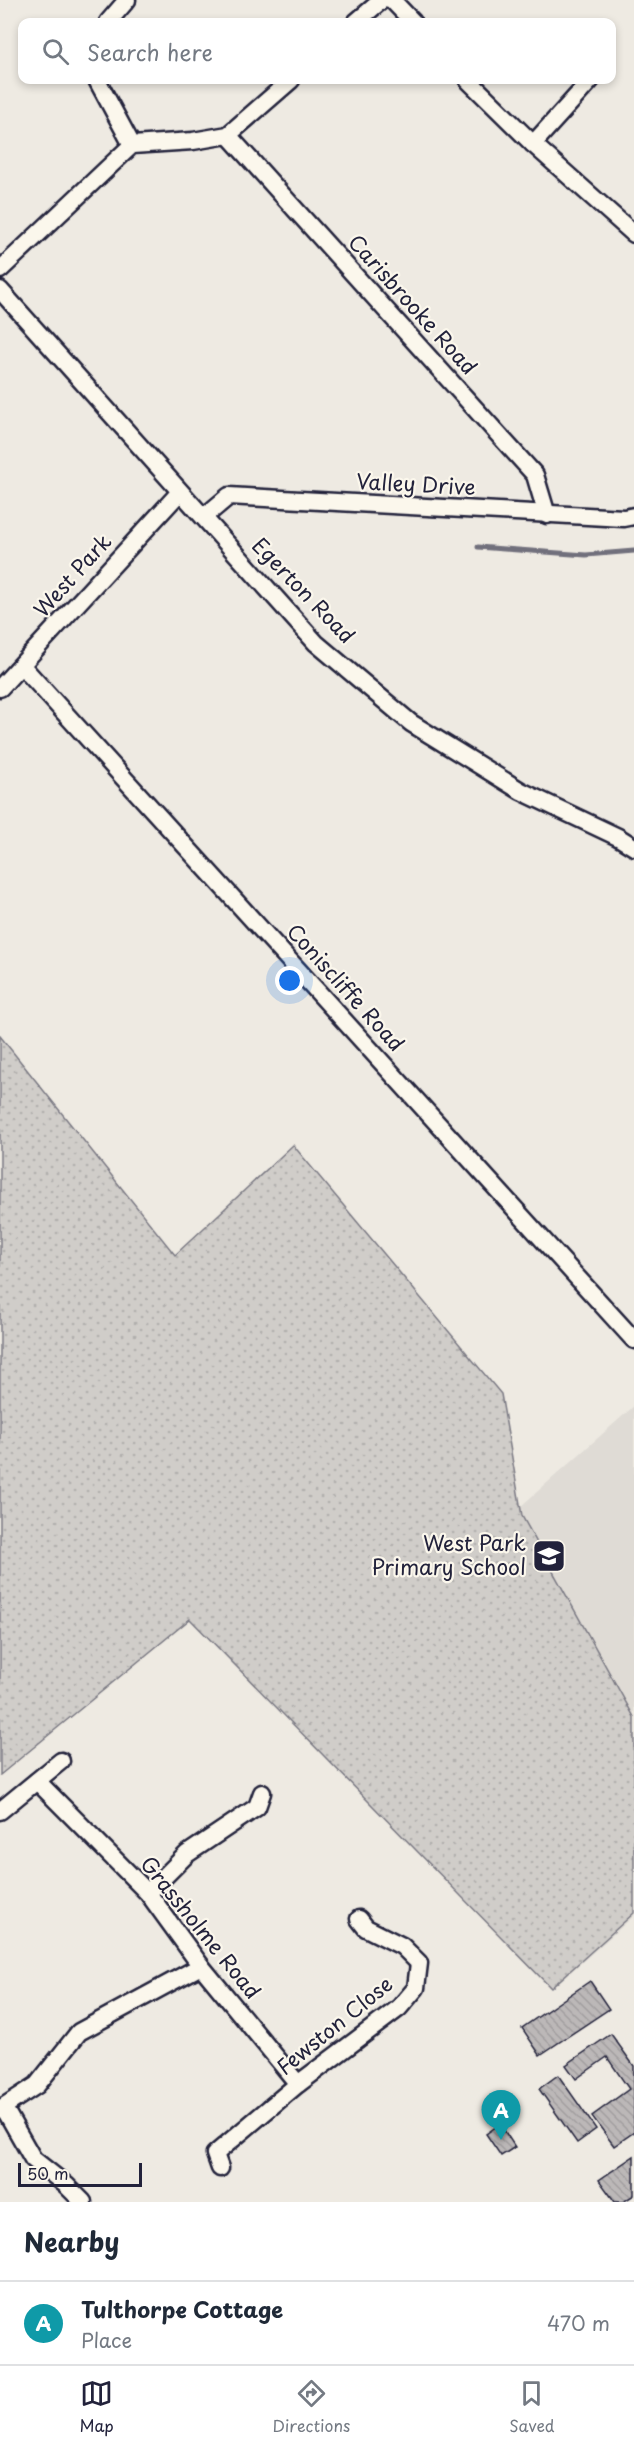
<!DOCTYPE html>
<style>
:root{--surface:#fff;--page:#f2f2f3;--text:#1f2937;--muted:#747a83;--line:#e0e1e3;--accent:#22223b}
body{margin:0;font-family:"Playpen Sans",sans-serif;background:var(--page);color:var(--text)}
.scale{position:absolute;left:18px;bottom:15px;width:124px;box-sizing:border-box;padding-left:6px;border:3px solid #22223b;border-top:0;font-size:16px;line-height:21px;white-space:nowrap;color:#22223b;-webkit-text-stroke:4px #fbf7ec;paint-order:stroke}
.you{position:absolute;left:290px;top:981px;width:21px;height:21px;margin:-15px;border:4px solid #fff;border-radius:50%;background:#1a73e8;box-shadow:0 0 0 9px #1a73e833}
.badge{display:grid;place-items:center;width:39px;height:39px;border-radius:50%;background:var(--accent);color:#fff;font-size:20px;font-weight:700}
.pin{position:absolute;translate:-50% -50px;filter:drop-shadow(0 2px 3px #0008)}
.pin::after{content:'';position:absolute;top:32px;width:21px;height:18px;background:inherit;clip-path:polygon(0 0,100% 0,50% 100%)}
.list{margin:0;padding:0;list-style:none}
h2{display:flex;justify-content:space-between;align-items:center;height:78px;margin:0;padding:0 24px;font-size:26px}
h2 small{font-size:20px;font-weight:400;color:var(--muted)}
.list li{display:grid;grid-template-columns:39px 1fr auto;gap:18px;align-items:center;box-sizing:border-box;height:84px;padding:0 24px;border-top:2px solid var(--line)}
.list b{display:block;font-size:22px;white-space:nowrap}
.list p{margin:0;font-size:20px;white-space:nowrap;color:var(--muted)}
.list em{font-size:20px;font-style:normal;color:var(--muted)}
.icon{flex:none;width:33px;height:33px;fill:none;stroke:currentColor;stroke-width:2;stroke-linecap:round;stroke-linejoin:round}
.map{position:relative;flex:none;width:634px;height:2202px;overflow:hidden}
.search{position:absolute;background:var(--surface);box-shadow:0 3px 9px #0003;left:18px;right:18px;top:18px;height:66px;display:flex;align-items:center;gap:15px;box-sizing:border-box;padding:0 21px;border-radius:12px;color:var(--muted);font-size:22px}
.sheet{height:162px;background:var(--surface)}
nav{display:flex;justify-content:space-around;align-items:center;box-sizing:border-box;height:84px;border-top:2px solid var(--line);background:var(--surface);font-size:16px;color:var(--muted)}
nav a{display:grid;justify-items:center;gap:3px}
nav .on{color:var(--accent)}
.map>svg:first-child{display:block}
</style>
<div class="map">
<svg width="634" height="2202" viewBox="0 0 634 2202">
<defs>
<pattern id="park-dots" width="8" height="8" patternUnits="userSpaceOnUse" patternTransform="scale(1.5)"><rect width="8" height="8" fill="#d0cdc9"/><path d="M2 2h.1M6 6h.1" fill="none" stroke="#b2b0ae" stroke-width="1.8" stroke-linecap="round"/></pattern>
<pattern id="building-back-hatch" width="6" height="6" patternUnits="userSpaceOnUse" patternTransform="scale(1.5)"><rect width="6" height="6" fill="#bcb8b8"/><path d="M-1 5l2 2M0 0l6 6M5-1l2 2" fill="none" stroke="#a19e9f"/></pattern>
</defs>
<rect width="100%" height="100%" fill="#eeeae2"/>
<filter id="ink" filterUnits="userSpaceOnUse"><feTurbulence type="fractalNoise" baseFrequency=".0167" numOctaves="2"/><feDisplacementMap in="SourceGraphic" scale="12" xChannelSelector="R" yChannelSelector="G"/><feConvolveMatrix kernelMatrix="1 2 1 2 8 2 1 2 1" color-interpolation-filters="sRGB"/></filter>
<g filter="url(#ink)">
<polygon fill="#dfdbd5" points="634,1406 634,1916 556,1985 294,1707"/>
<polygon fill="url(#park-dots)" stroke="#797882" stroke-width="1.5" points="0,1036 175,1255 293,1145 501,1394 522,1516 634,1717 634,1913 551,1988 190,1619 0,1775"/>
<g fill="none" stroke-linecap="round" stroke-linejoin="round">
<polyline stroke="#716f7c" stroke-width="5" points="478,547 586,555 634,551"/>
</g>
<g fill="url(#building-back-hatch)" stroke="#22223b" stroke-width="1.5">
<polygon points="590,1981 609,2009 540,2055 522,2028"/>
<polygon points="611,2034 634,2066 634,2132 614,2146 592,2116 629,2089 607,2057 576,2079 566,2065"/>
<polygon points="558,2075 596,2129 577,2143 539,2089"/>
<polygon points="501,2101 508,2108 496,2119 490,2112"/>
<polygon points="500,2124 515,2147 501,2156 486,2134"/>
<polygon points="634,2156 634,2195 623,2202 615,2202 599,2180"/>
</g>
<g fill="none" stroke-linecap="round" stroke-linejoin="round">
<g stroke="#22223b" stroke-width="21">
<g id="street">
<polyline points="392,0 413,22"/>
<polyline points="108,22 127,0"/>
<polyline points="356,22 382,0"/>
<polyline points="97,80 132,145"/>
<polyline points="468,80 533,144 634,234"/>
<polyline points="228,135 535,475 547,515"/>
<polyline points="533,144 591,80"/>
<polyline points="0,270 132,145 193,141 228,135 291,80"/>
<polyline points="0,290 316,643 411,723 521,791 618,837 634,847"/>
<polyline points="204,517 229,496 624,518 634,516"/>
<polyline points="22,666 634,1340"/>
<polyline points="0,688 179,493"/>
<polyline points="37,1781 148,1893 201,1966 298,2084"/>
<polyline points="0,1811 61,1761"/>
<polyline points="148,1893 187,1854 257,1807 262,1793"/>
<polyline points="4,2108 33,2159 66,2185 83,2202"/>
<polyline points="0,2109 37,2085 79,2032 201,1966"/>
<polyline points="220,2168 215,2154 298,2084 399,2008 416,1988 419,1963 402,1946 366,1928 359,1919"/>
</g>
</g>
<use href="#street" stroke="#fbf7ec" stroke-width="16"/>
</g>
</g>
<defs>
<g id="school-square" transform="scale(1.725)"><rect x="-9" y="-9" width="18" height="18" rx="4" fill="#22223b" stroke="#fbf7ec"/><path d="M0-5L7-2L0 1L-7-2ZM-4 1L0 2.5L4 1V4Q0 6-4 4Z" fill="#fff"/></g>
</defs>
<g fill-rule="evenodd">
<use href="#school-square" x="549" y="1556"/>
</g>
<g text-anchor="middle" stroke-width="4.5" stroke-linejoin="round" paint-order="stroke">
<g font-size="21" fill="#22223b" stroke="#fbf7ec">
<text transform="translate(412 305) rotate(48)" y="7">Carisbrooke Road</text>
<text transform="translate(416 485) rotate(3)" y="7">Valley Drive</text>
<text transform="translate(73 576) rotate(-48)" y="7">West Park</text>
<text transform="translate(303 591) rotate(46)" y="7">Egerton Road</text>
<text transform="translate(345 988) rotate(48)" y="7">Coniscliffe Road</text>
<text transform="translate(200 1928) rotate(51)" y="7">Grassholme Road</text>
<text transform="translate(335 2026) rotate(-39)" y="7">Fewston Close</text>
</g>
<g font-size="21" fill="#22223b" stroke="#fbf7ec" text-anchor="end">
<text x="526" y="1551">West Park<tspan x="526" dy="24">Primary School</tspan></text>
</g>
</g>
</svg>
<div class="scale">50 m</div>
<div class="you"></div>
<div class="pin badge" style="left:501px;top:2140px;background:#0f9aa8">A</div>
<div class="search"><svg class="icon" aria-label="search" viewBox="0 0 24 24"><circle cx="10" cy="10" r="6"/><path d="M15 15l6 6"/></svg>Search here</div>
</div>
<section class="sheet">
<h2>Nearby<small></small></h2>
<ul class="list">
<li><span class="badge" style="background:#0f9aa8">A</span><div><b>Tulthorpe Cottage</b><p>Place</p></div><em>470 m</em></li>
</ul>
</section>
<nav>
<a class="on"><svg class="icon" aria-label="map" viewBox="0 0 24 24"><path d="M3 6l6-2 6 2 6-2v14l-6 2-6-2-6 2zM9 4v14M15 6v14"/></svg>Map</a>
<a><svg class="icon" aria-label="directions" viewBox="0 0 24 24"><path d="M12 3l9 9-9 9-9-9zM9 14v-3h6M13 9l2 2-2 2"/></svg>Directions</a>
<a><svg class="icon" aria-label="saved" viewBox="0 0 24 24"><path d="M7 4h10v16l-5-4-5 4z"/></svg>Saved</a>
</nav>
